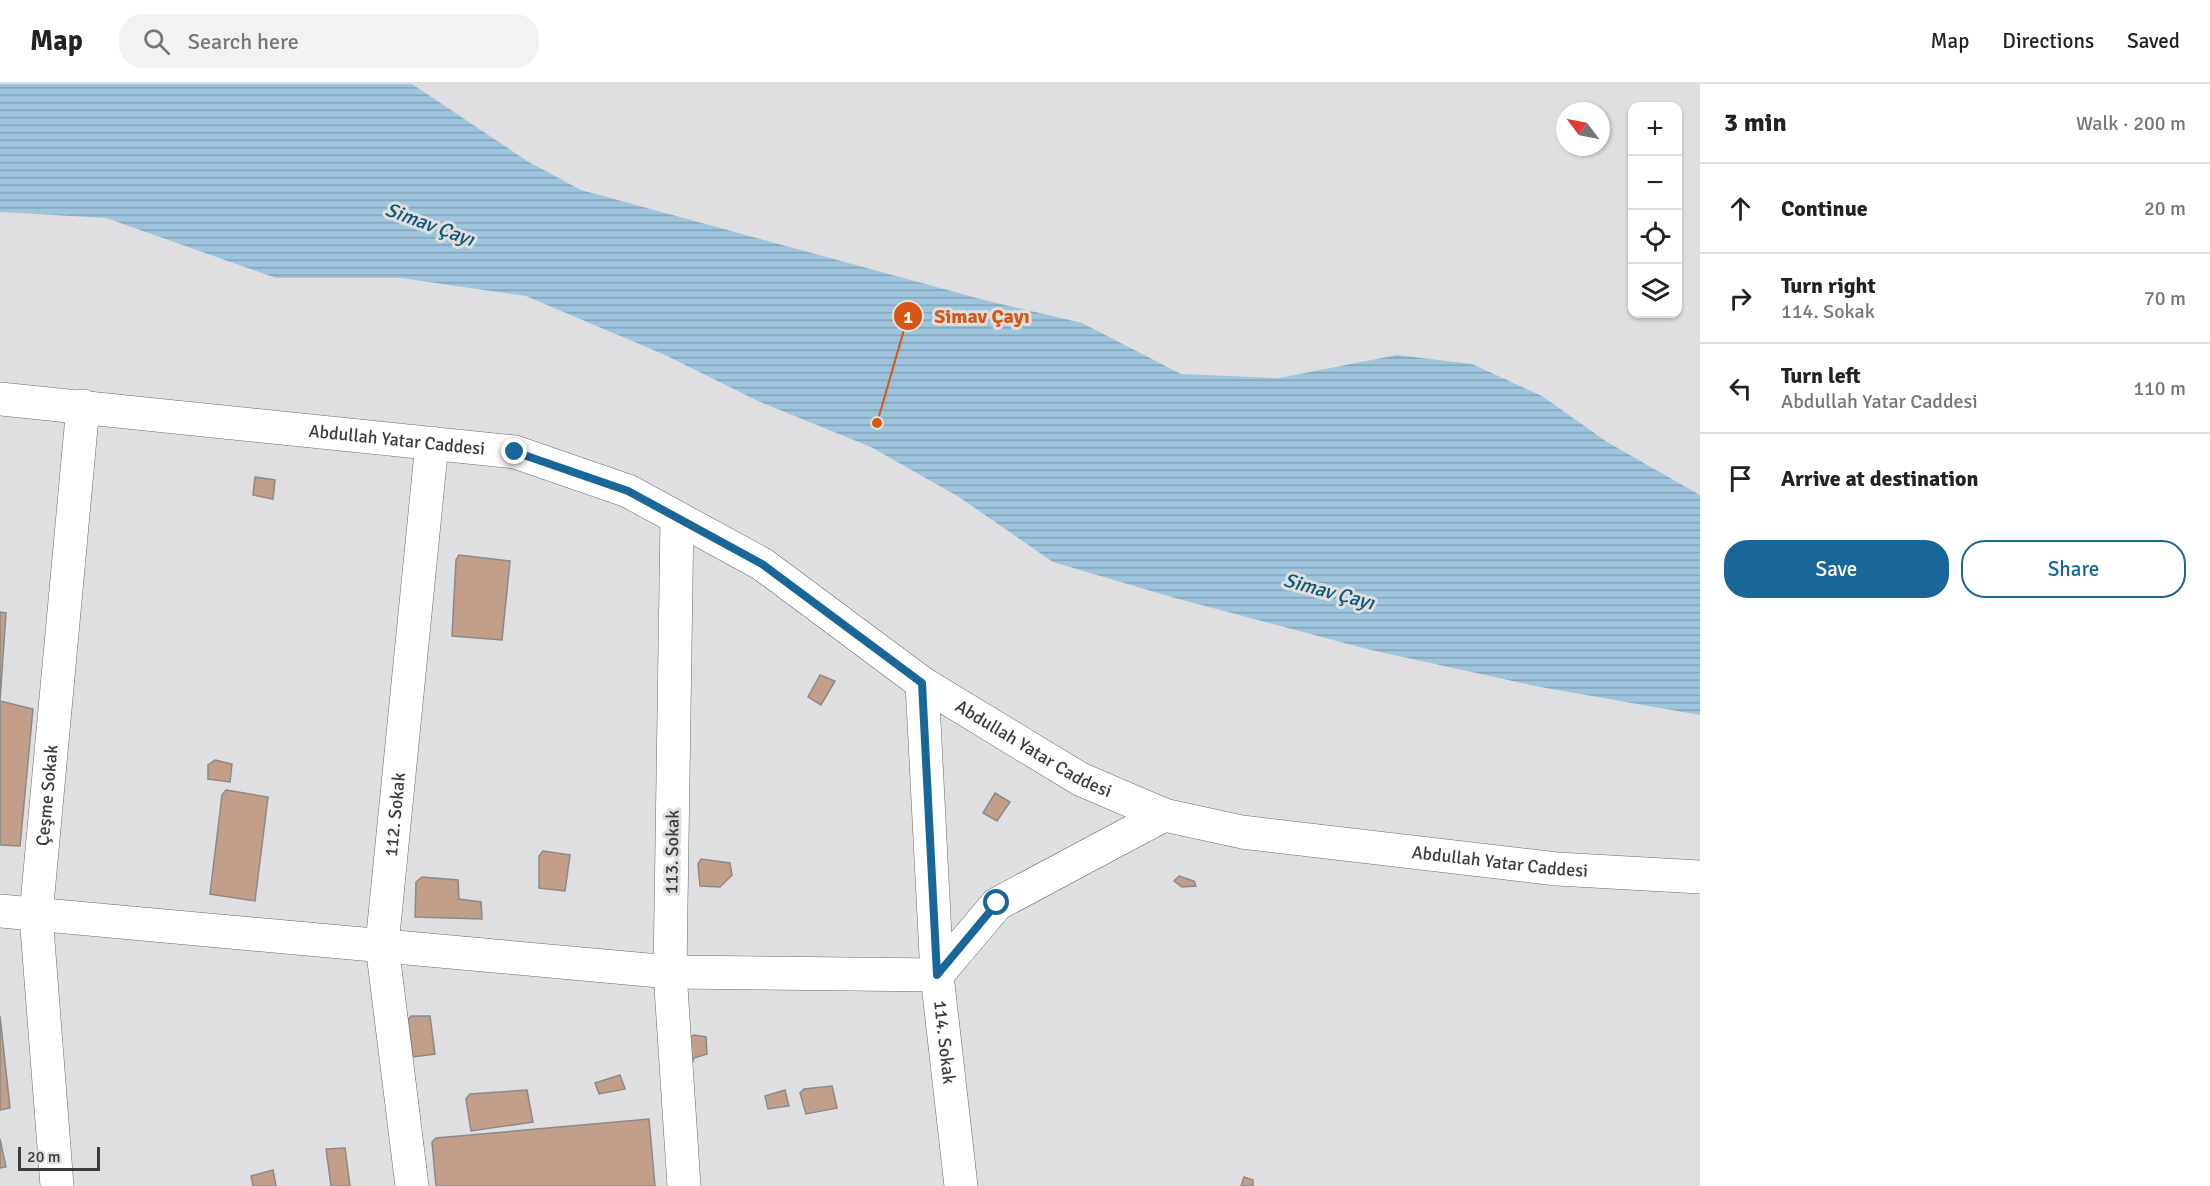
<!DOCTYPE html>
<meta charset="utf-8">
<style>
:root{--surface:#fff;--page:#f2f2f2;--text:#222;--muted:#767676;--line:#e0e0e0;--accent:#196699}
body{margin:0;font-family:Signika,sans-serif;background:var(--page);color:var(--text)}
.controls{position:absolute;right:18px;top:18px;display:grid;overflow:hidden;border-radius:12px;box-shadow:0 2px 4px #0004}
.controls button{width:54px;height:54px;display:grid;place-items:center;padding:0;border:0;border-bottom:2px solid var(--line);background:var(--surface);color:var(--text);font:30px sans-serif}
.compass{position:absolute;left:1556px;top:18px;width:54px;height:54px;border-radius:50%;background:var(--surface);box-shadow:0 2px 4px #0004;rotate:302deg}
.scale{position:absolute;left:18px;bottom:15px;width:82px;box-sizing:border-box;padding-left:6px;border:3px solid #3c3c3d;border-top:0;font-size:16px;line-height:21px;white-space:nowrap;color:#3c3c3d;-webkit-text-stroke:4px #dfdfe1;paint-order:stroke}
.stop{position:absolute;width:18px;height:18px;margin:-14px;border:4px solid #196699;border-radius:50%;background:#fff}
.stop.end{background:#196699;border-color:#fff;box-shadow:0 2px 6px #0008}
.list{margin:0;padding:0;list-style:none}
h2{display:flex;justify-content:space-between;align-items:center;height:78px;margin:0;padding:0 24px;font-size:26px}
h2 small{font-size:20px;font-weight:400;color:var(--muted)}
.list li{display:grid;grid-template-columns:39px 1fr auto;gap:18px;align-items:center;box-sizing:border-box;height:90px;padding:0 24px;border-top:2px solid var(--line)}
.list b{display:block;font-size:22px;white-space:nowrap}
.list p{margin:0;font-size:20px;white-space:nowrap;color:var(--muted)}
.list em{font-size:20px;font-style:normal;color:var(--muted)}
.actions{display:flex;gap:12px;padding:18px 24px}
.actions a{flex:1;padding:14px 0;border:2px solid var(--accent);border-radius:24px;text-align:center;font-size:21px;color:var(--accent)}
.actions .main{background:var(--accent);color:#fff}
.icon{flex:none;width:33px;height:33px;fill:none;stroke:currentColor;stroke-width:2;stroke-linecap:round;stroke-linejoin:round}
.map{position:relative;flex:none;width:1700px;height:1102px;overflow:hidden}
header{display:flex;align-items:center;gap:36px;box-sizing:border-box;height:84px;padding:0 30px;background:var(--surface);border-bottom:2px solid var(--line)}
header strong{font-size:28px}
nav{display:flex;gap:33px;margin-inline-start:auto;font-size:21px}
.search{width:420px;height:54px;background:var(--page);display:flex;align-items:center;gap:15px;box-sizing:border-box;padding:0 21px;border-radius:24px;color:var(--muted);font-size:22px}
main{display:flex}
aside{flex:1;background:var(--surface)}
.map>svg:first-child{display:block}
</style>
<header>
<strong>Map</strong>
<div class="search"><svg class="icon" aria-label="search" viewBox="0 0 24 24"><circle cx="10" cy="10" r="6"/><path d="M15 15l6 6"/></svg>Search here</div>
<nav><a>Map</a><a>Directions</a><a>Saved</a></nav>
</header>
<main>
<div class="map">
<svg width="1700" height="1102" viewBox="0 0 1700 1102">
<defs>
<pattern id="water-rules" width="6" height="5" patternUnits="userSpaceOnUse" patternTransform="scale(1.5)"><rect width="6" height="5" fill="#9dc5dd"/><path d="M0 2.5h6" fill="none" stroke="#81a1b4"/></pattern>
</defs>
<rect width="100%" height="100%" fill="#dfdfe1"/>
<polygon fill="url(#water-rules)" points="0,0 412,0 527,77 581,106 984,216 1082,239 1181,290 1279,294 1397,271 1472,280 1542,312 1607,358 1700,411 1700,631 1535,602 1367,565 1175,514 1053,478 959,413 871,363 758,317 665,271 526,212 401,194 276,194 106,134 0,128"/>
<g fill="#c39e88" stroke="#8c8988" stroke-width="1.5">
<polygon points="255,393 275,396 273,415 253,411"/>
<polygon points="459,471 510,477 502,556 452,552 456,476"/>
<polygon points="0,528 6,529 0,617 33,625 20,762 0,761"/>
<polygon points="820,591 835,597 821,621 808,613"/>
<polygon points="215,676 232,680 230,698 208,695 208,681"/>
<polygon points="226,706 268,713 255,817 210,810 222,711"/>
<polygon points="995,709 1010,718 997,737 983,729"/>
<polygon points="543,767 570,771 565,807 539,804 539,772"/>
<polygon points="701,775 730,779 732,791 720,803 700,802 698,780"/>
<polygon points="1179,792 1194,797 1196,802 1182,803 1174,797"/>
<polygon points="422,793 458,796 459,815 481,818 482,835 415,833 416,798"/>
<polygon points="0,932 10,1024 0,1026"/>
<polygon points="411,932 430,932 435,970 413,973 408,936"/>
<polygon points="694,951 706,953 707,970 694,974 691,983 683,956"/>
<polygon points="620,991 625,1005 599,1010 595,999"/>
<polygon points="832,1002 837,1024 806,1030 800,1009 804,1005"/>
<polygon points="527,1006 533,1038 471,1047 466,1015 470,1010"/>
<polygon points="785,1006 789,1022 768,1025 765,1012"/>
<polygon points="649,1035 655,1102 436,1102 432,1058 436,1054"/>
<polygon points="0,1055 6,1083 0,1084"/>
<polygon points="345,1064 350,1102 331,1102 326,1065"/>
<polygon points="273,1086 276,1102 253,1102 251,1092"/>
<polygon points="1244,1093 1253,1096 1253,1102 1241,1102"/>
</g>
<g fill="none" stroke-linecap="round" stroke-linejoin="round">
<g stroke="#6a6b6d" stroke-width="34">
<g id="minor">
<path id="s1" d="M0 315 515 368 628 407 762 480 922 599 1080 695 1164 731 1242 748 1557 785 1700 793"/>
<polyline points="677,434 670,888 684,1102"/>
<path id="s2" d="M922 599 937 891 961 1102"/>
<polyline points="0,827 670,888 937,891 997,820 1164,731"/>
<path id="s3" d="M57 1102 36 831 83 322"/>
<path id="s4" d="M412 1102 382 861 432 359"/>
</g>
</g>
<use href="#minor" stroke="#fff" stroke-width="33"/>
</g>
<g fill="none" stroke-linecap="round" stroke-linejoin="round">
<polyline stroke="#196699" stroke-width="8" points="515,368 628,407 762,480 922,599 937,891 997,819"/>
</g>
<g text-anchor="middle" stroke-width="6" stroke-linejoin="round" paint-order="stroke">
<g font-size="18" fill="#3c3c3d" stroke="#dfdfe1">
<text dy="6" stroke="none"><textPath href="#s1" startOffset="399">Abdullah Yatar Caddesi</textPath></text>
<text dy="6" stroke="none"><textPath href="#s1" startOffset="1119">Abdullah Yatar Caddesi</textPath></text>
<text dy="6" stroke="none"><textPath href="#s3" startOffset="392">Çeşme Sokak</textPath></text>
<text dy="6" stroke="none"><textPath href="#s4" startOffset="374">112. Sokak</textPath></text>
<text transform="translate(672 768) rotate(-89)" y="6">113. Sokak</text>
<text dy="6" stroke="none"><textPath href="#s1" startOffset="1605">Abdullah Yatar Caddesi</textPath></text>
<text dy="6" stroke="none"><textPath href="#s2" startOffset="360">114. Sokak</textPath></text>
</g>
<g font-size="20" font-style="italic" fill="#0d5676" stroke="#dfdfe1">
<text transform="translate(430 140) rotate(20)" y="7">Simav Çayı</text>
<text transform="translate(1329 507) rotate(15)" y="7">Simav Çayı</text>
</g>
</g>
<path fill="none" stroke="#d75611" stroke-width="2" d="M877 339L908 232"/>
<g fill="#d75611" stroke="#dfdfe1" stroke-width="2">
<circle cx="877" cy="339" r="6"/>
<circle cx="908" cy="232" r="15"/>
</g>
<g font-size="18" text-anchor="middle" font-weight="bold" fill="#fff">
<text x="908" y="239">1</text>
</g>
<g font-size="20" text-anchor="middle" font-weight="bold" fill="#d75611" stroke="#dfdfe1" stroke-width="6" stroke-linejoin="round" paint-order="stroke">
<text x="982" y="239">Simav Çayı</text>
</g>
</svg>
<div class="controls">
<button>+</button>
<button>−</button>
<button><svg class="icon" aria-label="locate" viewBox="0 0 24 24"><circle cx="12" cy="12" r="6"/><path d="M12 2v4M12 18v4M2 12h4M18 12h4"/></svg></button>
<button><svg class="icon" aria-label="layers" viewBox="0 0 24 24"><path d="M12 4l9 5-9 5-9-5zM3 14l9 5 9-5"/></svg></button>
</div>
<svg class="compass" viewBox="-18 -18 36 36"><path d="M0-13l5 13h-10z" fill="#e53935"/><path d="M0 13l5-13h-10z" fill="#767676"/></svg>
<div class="scale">20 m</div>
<div class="stop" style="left:997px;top:819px"></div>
<div class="stop end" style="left:515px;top:368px"></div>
</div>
<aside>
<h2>3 min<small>Walk · 200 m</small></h2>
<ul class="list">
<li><svg class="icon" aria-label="ahead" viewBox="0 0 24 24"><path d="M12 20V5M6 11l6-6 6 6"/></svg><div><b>Continue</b></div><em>20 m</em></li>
<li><svg class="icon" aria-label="right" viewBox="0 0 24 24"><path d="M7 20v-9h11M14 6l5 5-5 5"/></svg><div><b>Turn right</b><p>114. Sokak</p></div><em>70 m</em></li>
<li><svg class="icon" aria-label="left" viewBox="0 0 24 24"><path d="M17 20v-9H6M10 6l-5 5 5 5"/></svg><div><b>Turn left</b><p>Abdullah Yatar Caddesi</p></div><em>110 m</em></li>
<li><svg class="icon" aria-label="arrive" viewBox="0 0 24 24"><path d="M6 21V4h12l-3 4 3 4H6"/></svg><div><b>Arrive at destination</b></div></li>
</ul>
<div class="actions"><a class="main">Save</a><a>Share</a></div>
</aside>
</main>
